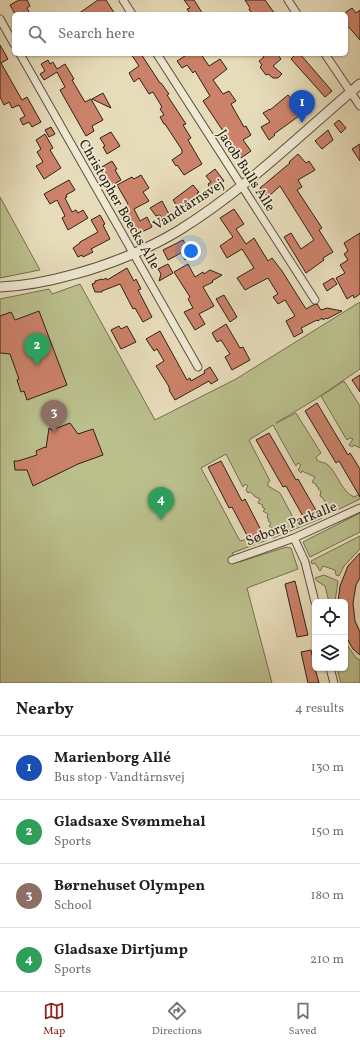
<!DOCTYPE html>
<meta charset="utf-8">
<style>
:root{--surface:#fff;--page:#f2f2f2;--text:#202124;--muted:#757577;--line:#e0e0e0;--accent:#8f2418}
body{margin:0;font-family:Vollkorn,serif;background:var(--page);color:var(--text)}
.controls{position:absolute;right:12px;bottom:12px;display:grid;overflow:hidden;border-radius:6px;box-shadow:0 1px 3px #0004}
.controls button{width:36px;height:36px;display:grid;place-items:center;padding:0;border:0;border-bottom:1px solid var(--line);background:var(--surface);color:var(--text);font:20px sans-serif}
.you{position:absolute;left:191px;top:251px;width:14px;height:14px;margin:-10px;border:3px solid #fff;border-radius:50%;background:#1a73e8;box-shadow:0 0 0 6px #1a73e833}
.badge{display:grid;place-items:center;width:26px;height:26px;border-radius:50%;background:var(--accent);color:#fff;font-size:13px;font-weight:700}
.pin{position:absolute;translate:-50% -33px;filter:drop-shadow(0 1px 2px #0008)}
.pin::after{content:'';position:absolute;top:21px;width:14px;height:12px;background:inherit;clip-path:polygon(0 0,100% 0,50% 100%)}
.list{margin:0;padding:0;list-style:none}
h2{display:flex;justify-content:space-between;align-items:center;height:52px;margin:0;padding:0 16px;font-size:17px}
h2 small{font-size:13px;font-weight:400;color:var(--muted)}
.list li{display:grid;grid-template-columns:26px 1fr auto;gap:12px;align-items:center;box-sizing:border-box;height:64px;padding:0 16px;border-top:1px solid var(--line)}
.list b{display:block;font-size:15px;white-space:nowrap}
.list p{margin:0;font-size:13px;white-space:nowrap;color:var(--muted)}
.list em{font-size:13px;font-style:normal;color:var(--muted)}
.icon{flex:none;width:22px;height:22px;fill:none;stroke:currentColor;stroke-width:2;stroke-linecap:round;stroke-linejoin:round}
.map{position:relative;flex:none;width:360px;height:683px;overflow:hidden}
.search{position:absolute;background:var(--surface);box-shadow:0 1px 3px #0004;left:12px;right:12px;top:12px;height:44px;display:flex;align-items:center;gap:10px;box-sizing:border-box;padding:0 14px;border-radius:6px;color:var(--muted);font-size:15px}
.sheet{height:308px;background:var(--surface)}
nav{display:flex;justify-content:space-around;align-items:center;box-sizing:border-box;height:56px;border-top:1px solid var(--line);background:var(--surface);font-size:11px;color:var(--muted)}
nav a{display:grid;justify-items:center;gap:2px}
nav .on{color:var(--accent)}
.map>svg:first-child{display:block}
</style>
<div class="map">
<svg width="360" height="683" viewBox="0 0 360 683">
<rect width="100%" height="100%" fill="#e7dcba"/>
<filter id="stains"><feTurbulence type="fractalNoise" baseFrequency=".005" numOctaves="4"/><feColorMatrix values="0 0 0 0 .2 0 0 0 0 .09 0 0 0 0 .02 0 0 0 .5 -.17"/></filter>
<radialGradient id="worn" r=".72"><stop offset=".6" stop-color="#630" stop-opacity="0"/><stop offset="1" stop-color="#630" stop-opacity=".3"/></radialGradient>
<g fill="#babf8c" stroke="#737051">
<polygon points="0,197 40,270 0,278"/>
<path d="M80 284 155 420 236 379 360 302V369L316 399 276 423 296 413 321 453 316 457 317 460C321 463 325 462 328 465 338 474 341 491 354 497L360 494V499L327 515 326 513 329 507 325 503V501L323 499V498L320 496 321 491 318 489 319 488 316 486 317 485 312 482 315 477 302 471 301 473 298 470 301 465 298 463 296 466 294 463 273 425 249 440 270 481 268 482V486L280 493 295 521 300 519 302 521 319 511 322 518 273 538 270 536 274 529 269 526 271 523 268 521 269 519 267 518 268 514 263 511 265 509 262 507 263 505 258 503 260 499 254 496V495L250 492 248 493 246 490 248 486 245 484 243 487 226 454 201 468 240 541 248 539 250 542 265 534 267 540 232 553 239 562 286 547 291 548 298 569 247 588 272 683H0V299L49 289 52 294Z"/>
<polygon points="344,381 360,406 360,448 354,445 352,447 349,445 353,439 350,438 347,440 345,437 321,396"/>
<polygon points="360,513 360,532 310,557 303,542"/>
<polygon points="360,536 360,549 344,566 339,576 336,575 335,570 323,566 320,571 315,563 312,564 311,561"/>
<polygon points="324,575 338,581 335,602 329,602 325,586 317,581 315,578"/>
<polygon points="345,642 356,658 360,660 360,683 341,683 337,668 345,668"/>
</g>
<g fill="#cc826a" stroke="#2c2216">
<polygon points="19,0 27,0 30,6 27,8 30,14 15,14 10,5"/>
<polygon points="98,0 106,0 115,14 78,14"/>
<polygon points="184,0 194,0 203,14 190,14 187,9 190,8"/>
<polygon points="245,0 265,0 275,14 254,14 249,10 250,8"/>
<polygon points="352,8 356,13 360,10 360,40 346,24 346,12"/>
<polygon points="0,45 8,59 1,63 22,100 27,97 41,122 32,127 29,122 23,125 20,119 25,116 19,105 12,108 9,102 4,105 0,97"/>
<polygon points="131,54 141,54 160,83 161,83 169,94 167,95 186,124 183,125 191,138 188,140 202,164 184,175 177,165 176,166 172,160 182,153 182,150 165,124 164,124 160,117 164,115 160,109 162,107 153,92 149,94 139,78 134,82 129,73 139,66"/>
<polygon points="188,54 201,54 209,66 220,59 227,69 213,80 223,94 229,91 236,101 231,104 244,127 246,126 251,135 243,140 251,151 241,158 203,101 210,96 195,71 193,73 187,65 182,68 177,61"/>
<polygon points="262,54 277,54 281,59 273,66 282,74 278,78 273,78 268,74 266,75 260,67 262,65 259,61 264,57"/>
<polygon points="296,54 300,54 332,91 325,97 291,59"/>
<polygon points="48,60 50,64 53,62 57,69 65,64 74,79 72,80 85,102 91,99 103,120 92,126 94,131 86,136 60,90 65,87 57,72 44,80 40,74 45,71 41,64"/>
<polygon points="103,93 111,108 92,99"/>
<polygon points="288,95 299,108 295,112 299,116 274,134 275,135 269,140 261,127 270,122 263,113 270,109 270,110"/>
<polygon points="339,120 346,128 341,133 334,124"/>
<polygon points="51,127 55,134 49,137 45,130"/>
<polygon points="328,130 333,140 322,149 315,141"/>
<polygon points="111,132 120,146 107,154 103,147 105,146 100,138"/>
<polygon points="45,134 53,148 50,150 61,168 44,179 36,166 43,162 37,152 41,149 36,140"/>
<polygon points="360,144 360,161 352,149"/>
<polygon points="298,154 306,163 309,161 315,170 298,180 302,187 297,190 322,228 319,230 333,252 323,258 324,260 306,273 284,237 291,233 301,249 314,240 280,186 268,197 260,188 290,163 289,162"/>
<polygon points="112,161 117,169 115,170 121,180 111,186 100,168"/>
<polygon points="215,169 224,181 211,190 208,184 211,182 206,176"/>
<polygon points="141,175 149,188 143,192 149,201 134,209 140,221 147,217 152,227 138,234 130,218 125,220 120,211 126,208 125,206 128,204 117,185 132,177 134,179"/>
<polygon points="69,180 75,190 66,195 67,197 65,198 72,212 76,210 78,213 83,210 88,218 68,230 62,218 65,216 57,200 50,204 44,194"/>
<polygon points="193,185 199,192 197,193 200,198 180,211 173,200"/>
<polygon points="162,201 169,214 162,218 160,215 156,216 150,208"/>
<polygon points="234,209 244,224 236,229 246,244 254,238 268,261 272,258 282,271 306,309 313,305 317,304 321,310 327,308 342,311 327,319 326,318 323,320 322,318 318,321 317,320 301,328 303,332 294,337 286,321 295,316 285,300 278,304 273,297 278,294 268,278 245,290 237,278 254,268 242,249 227,258 220,246 233,237 220,218"/>
<polygon points="100,215 105,224 103,225 110,239 91,249 93,252 83,257 82,255 78,257 73,248 80,243 80,242 98,232 91,220"/>
<polygon points="360,233 360,294 354,298 353,295 347,299 336,278 345,273 340,265 348,260 344,254 348,251 344,243"/>
<polygon points="183,240 192,257 185,260 181,253 168,260 163,250"/>
<polygon points="168,264 173,273 159,281 161,274 158,269"/>
<polygon points="188,264 195,277 203,272 204,274 210,270 222,275 212,281 213,282 203,287 214,306 199,314 205,324 195,330 184,312 193,308 188,299 190,297 174,272"/>
<polygon points="127,268 134,281 136,279 141,289 138,290 152,317 143,322 135,308 133,309 120,284 102,291 102,292 95,292 92,284 95,283 95,281 102,279 103,280 106,278 107,280"/>
<polygon points="333,278 337,284 327,291 323,284"/>
<polygon points="224,295 237,317 230,322 216,299"/>
<polygon points="39,311 67,385 27,400 24,391 21,392 17,380 19,379 10,354 0,353 0,316 11,312 15,320"/>
<polygon points="226,324 240,348 243,347 250,360 232,370 225,357 230,354 221,340 217,342 212,333"/>
<polygon points="119,326 121,329 127,326 136,342 121,349 111,330"/>
<polygon points="160,331 187,380 190,378 191,381 205,373 204,371 210,367 218,380 211,384 209,381 175,400 169,390 170,390 168,385 156,366 164,361 157,349 154,351 146,339"/>
<polygon points="360,375 360,392 352,380"/>
<polygon points="317,403 348,455 350,453 360,469 360,497 339,461 336,463 305,411"/>
<polygon points="70,423 78,434 93,429 103,455 78,464 33,486 27,470 15,470 14,461 18,461 37,455 36,451 45,447 46,448 49,428 52,430"/>
<polygon points="269,433 296,480 298,479 317,512 305,520 286,486 283,487 256,440"/>
<polygon points="221,461 242,501 245,499 263,534 250,541 232,507 229,508 208,467"/>
<polygon points="360,553 360,578 356,585 353,603 355,621 360,632 360,655 353,649 345,635 345,602 338,602 340,586 348,566"/>
<polygon points="295,581 308,635 297,637 285,584"/>
<polygon points="311,650 315,668 319,683 308,683 301,652"/>
</g>
<g fill="none" stroke-linecap="round" stroke-linejoin="round">
<g stroke="#5b503f" stroke-width="9">
<g id="minor">
<polyline points="123,0 132,14"/>
<polyline points="288,0 297,14"/>
<polyline points="0,19 14,44"/>
<polyline points="20,54 198,367"/>
<polyline points="157,54 315,300"/>
<polyline points="325,54 360,106"/>
<polyline points="294,538 305,562 315,602"/>
<polyline points="232,560 294,538 360,508"/>
<polyline points="330,668 334,683"/>
</g>
</g>
<g stroke="#5b503f" stroke-width="11">
<path id="tertiary" d="M0 287C26 286 50 281 75 274 109 265 148 249 178 231 245 190 301 134 360 84"/>
</g>
<use href="#minor" stroke="#efe8d2" stroke-width="7"/>
<use href="#tertiary" stroke="#efe8d2" stroke-width="9"/>
</g>
<g text-anchor="middle" stroke-width="3.5" stroke-linejoin="round" paint-order="stroke">
<g font-size="14" fill="#2c2216" stroke="#efe8d2">
<text transform="translate(247 170) rotate(57)" y="5">Jacob Bulls Alle</text>
<text transform="translate(120 204) rotate(60)" y="5">Christopher Boecks Alle</text>
<text transform="translate(188 204) rotate(-33)" y="5">Vandtårnsvej</text>
<text transform="translate(291 523) rotate(-22)" y="5">Søborg Parkalle</text>
</g>
</g>
<rect width="100%" height="100%" filter="url(#stains)"/>
<rect width="100%" height="100%" fill="url(#worn)"/>
</svg>
<div class="controls">
<button><svg class="icon" aria-label="locate" viewBox="0 0 24 24"><circle cx="12" cy="12" r="6"/><path d="M12 2v4M12 18v4M2 12h4M18 12h4"/></svg></button>
<button><svg class="icon" aria-label="layers" viewBox="0 0 24 24"><path d="M12 4l9 5-9 5-9-5zM3 14l9 5 9-5"/></svg></button>
</div>
<div class="you"></div>
<div class="pin badge" style="left:302px;top:123px;background:#1a4fb4">1</div>
<div class="pin badge" style="left:37px;top:366px;background:#2e9e5b">2</div>
<div class="pin badge" style="left:54px;top:433px;background:#8d6e63">3</div>
<div class="pin badge" style="left:161px;top:520px;background:#2e9e5b">4</div>
<div class="search"><svg class="icon" aria-label="search" viewBox="0 0 24 24"><circle cx="10" cy="10" r="6"/><path d="M15 15l6 6"/></svg>Search here</div>
</div>
<section class="sheet">
<h2>Nearby<small>4 results</small></h2>
<ul class="list">
<li><span class="badge" style="background:#1a4fb4">1</span><div><b>Marienborg Allé</b><p>Bus stop · Vandtårnsvej</p></div><em>130 m</em></li>
<li><span class="badge" style="background:#2e9e5b">2</span><div><b>Gladsaxe Svømmehal</b><p>Sports</p></div><em>150 m</em></li>
<li><span class="badge" style="background:#8d6e63">3</span><div><b>Børnehuset Olympen</b><p>School</p></div><em>180 m</em></li>
<li><span class="badge" style="background:#2e9e5b">4</span><div><b>Gladsaxe Dirtjump</b><p>Sports</p></div><em>210 m</em></li>
</ul>
</section>
<nav>
<a class="on"><svg class="icon" aria-label="map" viewBox="0 0 24 24"><path d="M3 6l6-2 6 2 6-2v14l-6 2-6-2-6 2zM9 4v14M15 6v14"/></svg>Map</a>
<a><svg class="icon" aria-label="directions" viewBox="0 0 24 24"><path d="M12 3l9 9-9 9-9-9zM9 14v-3h6M13 9l2 2-2 2"/></svg>Directions</a>
<a><svg class="icon" aria-label="saved" viewBox="0 0 24 24"><path d="M7 4h10v16l-5-4-5 4z"/></svg>Saved</a>
</nav>
